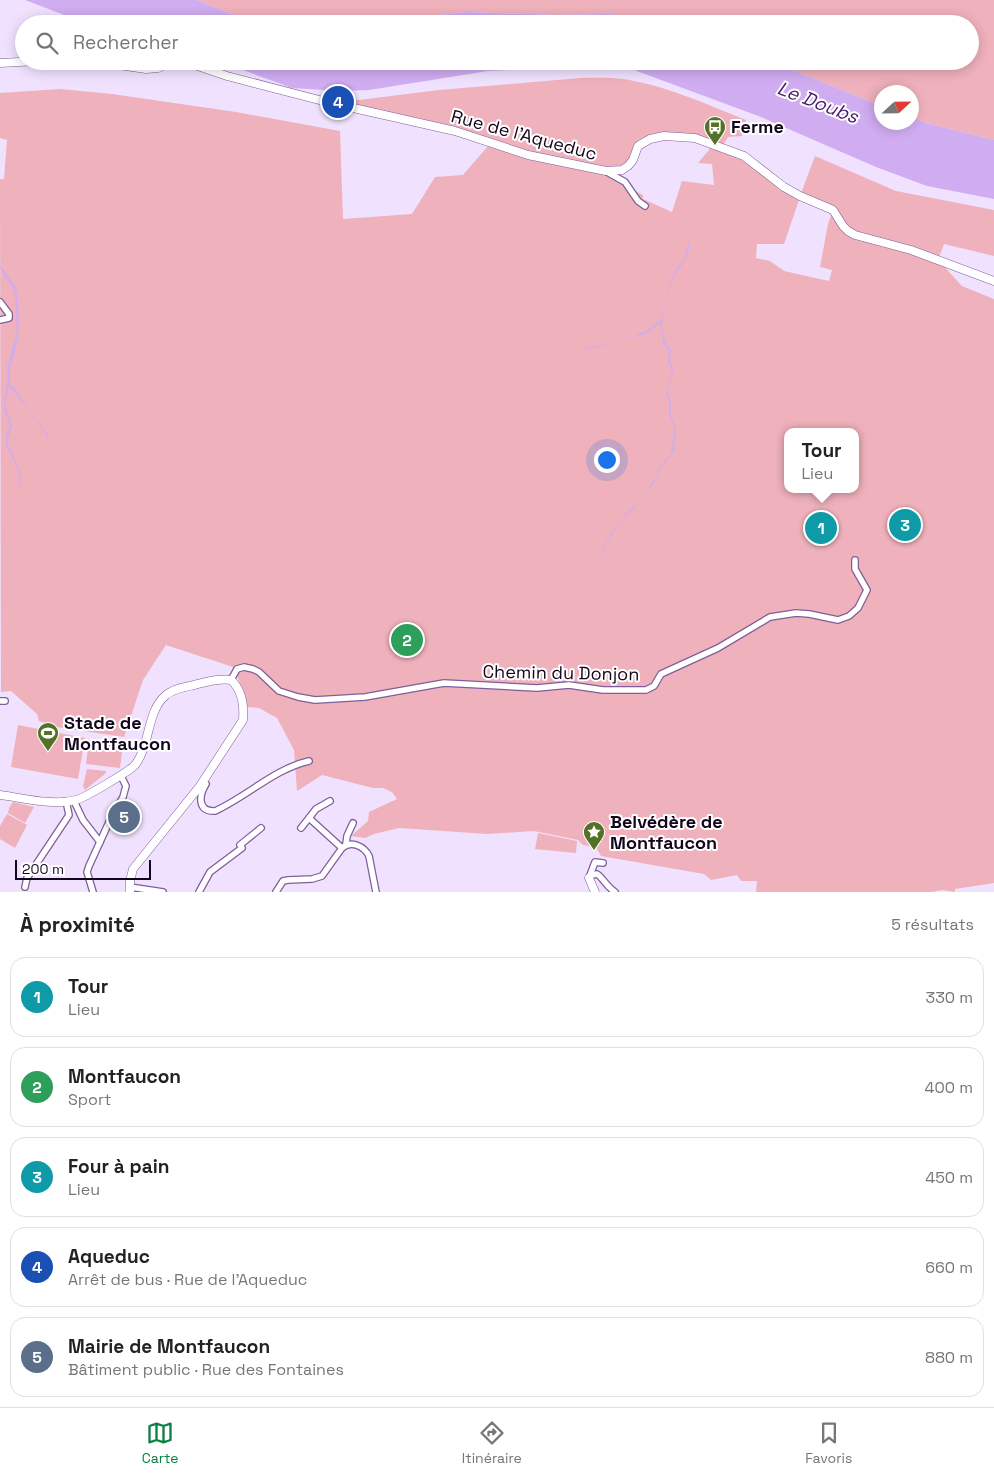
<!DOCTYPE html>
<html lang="fr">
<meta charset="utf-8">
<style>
:root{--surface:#fff;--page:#f6f6f6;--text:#222;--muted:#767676;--line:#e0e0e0;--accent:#0b8043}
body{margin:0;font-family:"Space Grotesk",sans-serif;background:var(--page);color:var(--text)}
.compass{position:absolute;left:874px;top:85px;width:45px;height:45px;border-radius:50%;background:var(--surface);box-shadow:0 2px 12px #0003;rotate:68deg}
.scale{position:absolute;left:15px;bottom:12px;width:136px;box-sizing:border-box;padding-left:5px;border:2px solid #12051c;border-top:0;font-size:14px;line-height:18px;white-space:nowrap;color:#12051c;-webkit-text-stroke:4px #fff;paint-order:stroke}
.you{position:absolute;left:606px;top:459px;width:18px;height:18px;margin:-12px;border:4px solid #fff;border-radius:50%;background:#1a73e8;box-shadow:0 0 0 8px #1a73e833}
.badge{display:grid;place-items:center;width:32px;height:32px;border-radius:50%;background:var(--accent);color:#fff;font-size:16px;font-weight:700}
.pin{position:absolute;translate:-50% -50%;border:2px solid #fff;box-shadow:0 1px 5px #0006}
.popup{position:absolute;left:784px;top:428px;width:75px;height:65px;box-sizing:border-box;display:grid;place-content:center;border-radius:10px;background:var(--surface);filter:drop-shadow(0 1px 4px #0005);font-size:16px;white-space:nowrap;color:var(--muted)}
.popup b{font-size:19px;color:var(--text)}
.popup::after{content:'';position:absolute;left:50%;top:100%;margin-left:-10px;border:10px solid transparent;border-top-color:var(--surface)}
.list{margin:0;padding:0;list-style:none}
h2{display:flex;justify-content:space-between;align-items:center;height:65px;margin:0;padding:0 20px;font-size:21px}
h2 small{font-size:16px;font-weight:400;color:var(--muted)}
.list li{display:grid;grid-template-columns:32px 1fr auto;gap:15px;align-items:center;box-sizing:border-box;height:80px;margin:0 10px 10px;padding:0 10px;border:1px solid var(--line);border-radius:15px}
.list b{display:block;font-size:19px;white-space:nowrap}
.list p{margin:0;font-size:16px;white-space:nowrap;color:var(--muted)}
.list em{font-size:16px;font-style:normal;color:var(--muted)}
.icon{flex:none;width:28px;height:28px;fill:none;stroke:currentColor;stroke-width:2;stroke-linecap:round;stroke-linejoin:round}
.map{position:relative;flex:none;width:994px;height:892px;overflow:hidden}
.search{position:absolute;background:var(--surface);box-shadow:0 2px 12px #0003;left:15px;right:15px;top:15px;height:55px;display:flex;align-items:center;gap:12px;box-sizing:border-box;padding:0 18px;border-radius:28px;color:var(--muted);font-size:19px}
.sheet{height:515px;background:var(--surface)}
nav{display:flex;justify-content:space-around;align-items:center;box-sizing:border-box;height:70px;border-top:1px solid var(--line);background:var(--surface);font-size:14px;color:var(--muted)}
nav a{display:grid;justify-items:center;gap:2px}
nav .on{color:var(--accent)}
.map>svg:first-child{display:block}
</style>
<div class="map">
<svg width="994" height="892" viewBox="0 0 994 892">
<rect width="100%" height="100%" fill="#f0e2fe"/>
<g fill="#efb1bb" fill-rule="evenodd">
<polygon points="197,0 994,0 994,140 926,123 912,117 912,92 882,92 881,106 771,61 970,61 970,24 662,24 610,14 558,15 466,12 376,22 280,21 246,20"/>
<path d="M580 78C596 78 613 77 629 80 669 87 708 105 746 120L742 136 728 137 722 147 734 151 800 196 815 156 896 191 994 210V256L944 244 938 260 962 286 994 299V883L955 889V892L942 890 931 892H756L757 881H741L737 875 711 880 704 874 601 856 596 847 583 845 578 840 534 831 487 834 399 828 374 834 365 838 351 836 368 821 369 812 397 799 392 792 383 788H373L322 775 297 791 294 750 277 718 259 708 247 707 237 675 233 667 166 645 143 680 124 737 57 727 39 721 37 714 11 691 1 692 0 179H4L7 140 0 138V93L60 89 112 94 236 112 340 131 343 219 412 214 435 177 463 175 488 146 450 125 339 102V99L359 100 439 90ZM678 133 712 142 709 150 698 163 712 164 714 185 682 181 672 212 643 199V195L606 176V167C642 167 624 148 642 138 652 133 667 133 678 133ZM800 197 833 210 828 224 820 267 832 270 829 281 784 271 770 261 756 258 757 244H784ZM787 432H855V489H787Z"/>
<polygon points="18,725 85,738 78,779 11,767"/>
<polygon points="89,740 123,745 120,768 86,764"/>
<polygon points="87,769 106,771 106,773 85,790 83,786"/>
<polygon points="13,802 34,807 25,823 8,813 9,808"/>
<polygon points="7,814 27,825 15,848 0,839 0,826"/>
<polygon points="538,833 577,841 576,853 535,849"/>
</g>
<g fill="#d0acf1">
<polygon points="25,0 197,0 246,20 338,23 376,22 466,12 558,15 610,14 662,24 88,24"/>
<polygon points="218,61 771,61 881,106 882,122 912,122 912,117 926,123 994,140 994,199 927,186 876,167 761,117 626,67 550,68 488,71 369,90 341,91 292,88"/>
<path d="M689 242C691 259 678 266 672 280 669 287 661 322 662 329 663 334 665 339 666 344L671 349 670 359 673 371 667 392 671 403V416L676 428 674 452 662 466 654 483 632 510 623 518 613 533 603 549 596 567 602 549 611 534 624 516 642 498 656 477 662 464 671 454 675 428 669 415V403L666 394 672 370 668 361 669 349 664 346 660 323 645 334 586 350 585 349C611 342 644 339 662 318L671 279 679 265 684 261Z"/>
<path d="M0 265 15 286 17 293 19 329 15 352 10 367V385L15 389 32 414 48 435V439C47 434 15 390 9 387L5 404 12 426 7 442 19 468 21 480 20 488 18 468 6 445V438L10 424 5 413 4 402 8 379 7 368 17 332 15 293C12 283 1 275 0 265Z"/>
</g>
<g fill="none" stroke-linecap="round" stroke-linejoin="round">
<g stroke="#7f5e9c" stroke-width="8">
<g id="street">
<polyline points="607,172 625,182 638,201 645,206"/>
<polyline points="0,302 9,314 9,318 0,320"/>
<polyline points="231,680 237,669 244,667 253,669 259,672 279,691 298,697 315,700 365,697 444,683 537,688 569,685 603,690 646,690 654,686 661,674 718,648 770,617 796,613 809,614 838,620 849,616 858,608 867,590 855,569 855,560"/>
<polyline points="0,701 5,701"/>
<path d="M206 784C199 795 197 812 215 811 248 796 274 769 309 761"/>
<polyline points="74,801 83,820 100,842"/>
<polyline points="330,801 316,809 309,818 342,848"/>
<polyline points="301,828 309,818"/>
<polyline points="346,844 347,836 353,823"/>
<path d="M589 878 592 875 597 874C603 878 606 886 615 892"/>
<polyline points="589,878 595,862 603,863"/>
<polyline points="25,887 27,878 69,815 66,801"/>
<polyline points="130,887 163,892"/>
<polyline points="93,892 87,872 89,866 110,820 123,797 126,786 121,776"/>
<polyline points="199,892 210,872 242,848 240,845 261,828"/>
<path d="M276 892 283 881 288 880 312 879 322 876 342 848C351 840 364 846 369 856L376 892"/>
</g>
</g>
<g stroke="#7f5e9c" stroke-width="9">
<g id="secondary">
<polyline points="92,61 146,69 158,68 169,63 183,61 227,76 327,102 455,131 528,155 606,171 622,170 628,166 633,160 638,146 650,139 664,136 695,138 744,156 784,187 800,196 833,210 843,226 848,231 855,235 911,250 994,281"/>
<polyline points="0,63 38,61"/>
<path d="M0 795C24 798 52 806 76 800 83 799 131 770 135 765 150 746 147 711 165 696 172 689 185 687 194 685 206 682 219 678 231 680 242 690 244 707 243 720L200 786 133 869 130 881V892"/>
<polyline points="589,878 595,892"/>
</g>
</g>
<use href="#street" stroke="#fff" stroke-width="5.5"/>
<use href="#secondary" stroke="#fff" stroke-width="8"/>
</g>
<defs>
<g id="bus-pin" transform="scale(1.125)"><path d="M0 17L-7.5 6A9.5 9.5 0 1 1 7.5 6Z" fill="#547226" stroke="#fff"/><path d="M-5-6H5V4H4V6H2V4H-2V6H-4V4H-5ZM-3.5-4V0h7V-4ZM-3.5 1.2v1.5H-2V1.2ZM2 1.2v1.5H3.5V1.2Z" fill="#fff"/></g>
<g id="stadium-pin" transform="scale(1.125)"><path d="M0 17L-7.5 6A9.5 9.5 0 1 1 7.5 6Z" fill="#547226" stroke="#fff"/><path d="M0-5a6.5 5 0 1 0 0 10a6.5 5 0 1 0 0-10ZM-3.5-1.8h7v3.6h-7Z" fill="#fff"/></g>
<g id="sight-pin" transform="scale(1.125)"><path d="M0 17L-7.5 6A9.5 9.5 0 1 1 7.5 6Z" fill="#547226" stroke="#fff"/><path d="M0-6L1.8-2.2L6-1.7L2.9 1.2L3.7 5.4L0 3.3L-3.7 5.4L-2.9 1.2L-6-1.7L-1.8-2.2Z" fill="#fff"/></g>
</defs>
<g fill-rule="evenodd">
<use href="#bus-pin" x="715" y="127"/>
<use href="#stadium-pin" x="48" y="733"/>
<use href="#sight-pin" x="594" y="832"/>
</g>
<g text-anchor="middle" stroke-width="4" stroke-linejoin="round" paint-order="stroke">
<g font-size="18" font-weight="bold" fill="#12051c" stroke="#fff" text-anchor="start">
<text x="731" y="133">Ferme</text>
<text x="64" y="729">Stade de<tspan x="64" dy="21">Montfaucon</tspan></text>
<text x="610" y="828">Belvédère de<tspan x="610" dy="21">Montfaucon</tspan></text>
</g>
<g font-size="18" fill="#12051c" stroke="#fff">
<text transform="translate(524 135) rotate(15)" y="6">Rue de l'Aqueduc</text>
<text transform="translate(561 673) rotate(1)" y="6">Chemin du Donjon</text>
</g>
<g font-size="19" font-style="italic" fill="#4a1b6a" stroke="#fff">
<text transform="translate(818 102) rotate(21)" y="7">Le Doubs</text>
</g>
</g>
</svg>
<svg class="compass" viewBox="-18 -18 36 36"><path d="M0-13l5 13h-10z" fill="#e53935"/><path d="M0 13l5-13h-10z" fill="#767676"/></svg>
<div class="scale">200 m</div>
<div class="you"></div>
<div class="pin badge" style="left:821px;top:528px;background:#0f9aa8">1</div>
<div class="popup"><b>Tour</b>Lieu</div>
<div class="pin badge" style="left:407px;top:640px;background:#2e9e5b">2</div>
<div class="pin badge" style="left:905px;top:525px;background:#0f9aa8">3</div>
<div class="pin badge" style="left:338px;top:102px;background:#1a4fb4">4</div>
<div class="pin badge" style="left:124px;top:817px;background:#5c6f8a">5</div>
<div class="search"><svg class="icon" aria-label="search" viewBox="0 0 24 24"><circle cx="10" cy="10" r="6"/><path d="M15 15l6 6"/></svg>Rechercher</div>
</div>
<section class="sheet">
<h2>À proximité<small>5 résultats</small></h2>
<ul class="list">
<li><span class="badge" style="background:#0f9aa8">1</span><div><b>Tour</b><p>Lieu</p></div><em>330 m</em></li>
<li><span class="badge" style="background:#2e9e5b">2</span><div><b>Montfaucon</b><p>Sport</p></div><em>400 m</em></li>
<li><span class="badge" style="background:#0f9aa8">3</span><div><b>Four à pain</b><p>Lieu</p></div><em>450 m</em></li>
<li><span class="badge" style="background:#1a4fb4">4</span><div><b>Aqueduc</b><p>Arrêt de bus · Rue de l'Aqueduc</p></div><em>660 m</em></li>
<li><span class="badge" style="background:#5c6f8a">5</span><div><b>Mairie de Montfaucon</b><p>Bâtiment public · Rue des Fontaines</p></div><em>880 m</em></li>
</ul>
</section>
<nav>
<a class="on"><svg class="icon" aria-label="map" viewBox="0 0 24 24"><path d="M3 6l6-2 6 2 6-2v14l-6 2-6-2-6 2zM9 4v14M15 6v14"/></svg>Carte</a>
<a><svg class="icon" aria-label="directions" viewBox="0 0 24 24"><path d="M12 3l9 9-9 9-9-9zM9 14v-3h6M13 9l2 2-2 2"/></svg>Itinéraire</a>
<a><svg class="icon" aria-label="saved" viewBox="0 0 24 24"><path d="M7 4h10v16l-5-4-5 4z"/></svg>Favoris</a>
</nav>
